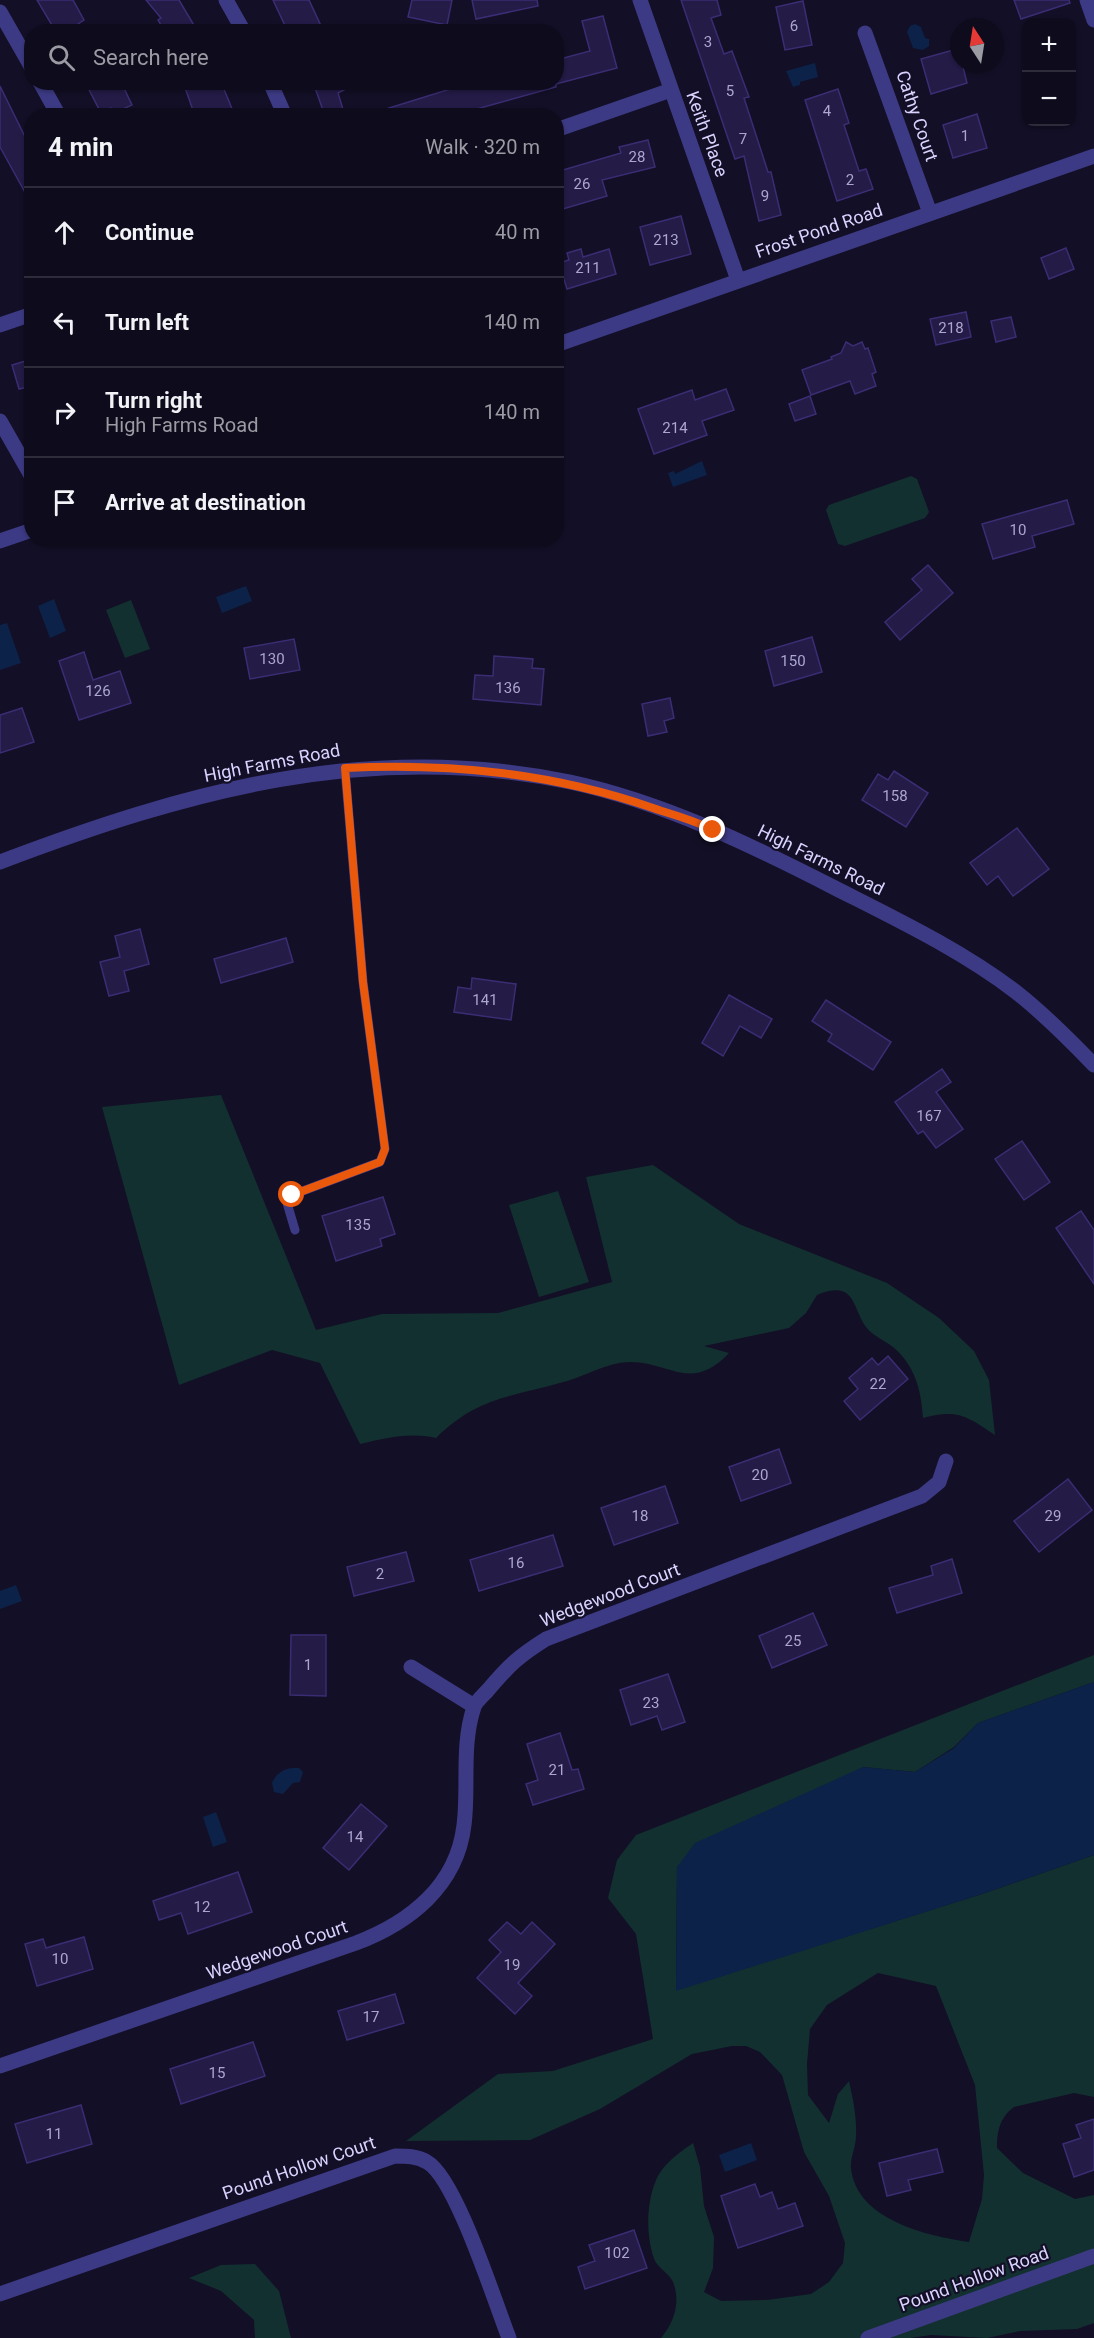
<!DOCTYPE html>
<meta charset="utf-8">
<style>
:root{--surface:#0e0b1c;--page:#171425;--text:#f1f3f6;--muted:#9b9ba3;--line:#2e2b3b}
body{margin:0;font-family:Roboto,sans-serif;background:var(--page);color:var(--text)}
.controls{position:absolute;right:18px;top:18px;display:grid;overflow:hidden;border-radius:12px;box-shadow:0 2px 4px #0004}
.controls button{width:54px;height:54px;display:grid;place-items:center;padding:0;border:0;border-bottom:2px solid var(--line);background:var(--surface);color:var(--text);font:30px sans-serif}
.compass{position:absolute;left:950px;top:18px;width:54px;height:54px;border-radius:50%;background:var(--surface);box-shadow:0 2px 4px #0004;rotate:348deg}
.stop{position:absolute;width:18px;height:18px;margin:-14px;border:4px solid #ea580c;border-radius:50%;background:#fff}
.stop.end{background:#ea580c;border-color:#fff;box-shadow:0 2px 6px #0008}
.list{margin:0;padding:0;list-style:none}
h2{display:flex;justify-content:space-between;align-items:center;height:78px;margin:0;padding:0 24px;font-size:26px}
h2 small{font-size:20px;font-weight:400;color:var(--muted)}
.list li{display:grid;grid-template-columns:39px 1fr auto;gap:18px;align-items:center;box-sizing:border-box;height:90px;padding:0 24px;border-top:2px solid var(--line)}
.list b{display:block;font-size:22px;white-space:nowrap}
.list p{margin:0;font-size:20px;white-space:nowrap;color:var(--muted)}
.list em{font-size:20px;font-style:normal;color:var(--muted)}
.icon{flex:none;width:33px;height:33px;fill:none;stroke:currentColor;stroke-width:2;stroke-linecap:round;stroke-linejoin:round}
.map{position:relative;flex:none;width:1094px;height:2338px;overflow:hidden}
.search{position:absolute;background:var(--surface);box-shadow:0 2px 4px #0004;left:24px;top:24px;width:540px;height:66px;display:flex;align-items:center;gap:15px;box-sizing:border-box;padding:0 21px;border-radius:24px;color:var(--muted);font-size:22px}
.panel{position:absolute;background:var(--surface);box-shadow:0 2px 4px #0004;left:24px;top:108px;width:540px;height:438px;border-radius:24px}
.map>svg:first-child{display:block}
</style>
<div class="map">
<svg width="1094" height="2338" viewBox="0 0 1094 2338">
<rect width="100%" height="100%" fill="#130f26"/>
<g fill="#12302f" fill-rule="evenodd">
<polygon points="911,476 917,479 929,512 925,518 845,546 838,544 826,510 829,505"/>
<polygon points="131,600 150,649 125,658 106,610"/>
<path d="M221 1095 316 1330 382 1314 498 1313 612 1282 586 1177 653 1165 739 1224 887 1283 939 1318 974 1351 989 1380 995 1435C966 1416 958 1409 923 1418 921 1389 915 1366 893 1347 884 1340 873 1336 866 1327 852 1308 856 1279 817 1295L806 1313 789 1328 704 1346 729 1353C688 1397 665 1355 619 1363 602 1366 584 1376 567 1381 513 1397 479 1396 436 1438 409 1432 386 1438 360 1444L320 1363 272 1350 179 1385 102 1107Z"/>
<polygon points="558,1191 589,1282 539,1297 509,1205"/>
<path d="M1094 1655V1682L978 1723 954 1747 915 1772 863 1767 677 1867 676 1990 982 1894 1094 1855V2097L1074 2093 1014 2107C1000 2117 997 2131 997 2148L1023 2173 1075 2199 1094 2195V2323L1077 2329 1020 2331 987 2338 931 2335 910 2338H661C674 2323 681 2302 673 2282 670 2274 659 2269 655 2261 646 2239 646 2205 655 2183 661 2165 679 2153 693 2143L700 2167 704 2206 714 2237 713 2268 704 2292 721 2301 767 2300 811 2294 829 2282 843 2263 845 2243 829 2196 804 2152 782 2075 760 2052 746 2046H732L692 2054 600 2109 530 2140 406 2141 498 2074 553 2071 653 2039 636 1934 608 1898 617 1860 636 1835ZM878 1973 936 1986 975 2085 984 2175 982 2199 969 2242C928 2236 856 2220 851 2168 850 2158 856 2147 856 2136 857 2118 853 2099 849 2081L838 2094 829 2123 808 2095 807 2064 810 2029 827 2005Z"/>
<polygon points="255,2264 279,2291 291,2338 255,2338 254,2320 221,2291 189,2278 221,2265"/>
</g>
<g fill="#0c2248">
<polygon points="915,24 921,27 925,38 929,39 929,46 923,50 913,48 907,32 910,26"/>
<polygon points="815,63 818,77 800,82 800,85 793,87 786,71"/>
<polygon points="702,461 707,475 673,487 668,473 674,471 675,474"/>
<polygon points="246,586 252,601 222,613 216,597"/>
<polygon points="54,599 66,631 50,638 38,606"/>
<polygon points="7,623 21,663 0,670 0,625"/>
<polygon points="16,1585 22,1601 0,1609 0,1591"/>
<polygon points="1094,1682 1094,1855 982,1894 676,1991 677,1867 695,1843 863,1767 915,1772 954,1748 978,1723"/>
<path d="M299 1768 303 1772 300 1782 293 1783 283 1794 274 1792 272 1783C277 1771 288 1767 299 1768Z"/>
<polygon points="216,1812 227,1842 213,1847 203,1817"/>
<polygon points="751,2143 757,2160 725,2172 719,2155"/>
</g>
<g fill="#241b47" stroke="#3b2d73" stroke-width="1.5">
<polygon points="37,0 73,0 84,20 78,24 84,32 56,32"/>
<polygon points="146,0 179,0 198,32 165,32 158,20 161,18"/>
<polygon points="273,0 309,0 322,28 315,32 288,32"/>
<polygon points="412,0 452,0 447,25 408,17"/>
<polygon points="472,0 537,0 538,6 476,19"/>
<polygon points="681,0 717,0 721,15 711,18 724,54 732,51 749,97 744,98 768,172 771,172 781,215 759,221 744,156 735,159"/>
<polygon points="1014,0 1069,0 1070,3 1021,19"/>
<polygon points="803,1 812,45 785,50 776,7"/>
<polygon points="603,16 617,68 556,84 556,60 590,51 582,21"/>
<polygon points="957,49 959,63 962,63 967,83 931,94 921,59"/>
<polygon points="85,82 121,82 132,105 114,113 111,108 101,113"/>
<polygon points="183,82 221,82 235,116 195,116"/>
<polygon points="313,82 359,82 338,93 345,116 325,116"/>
<polygon points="473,82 556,82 556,87 473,110 475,116 376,116 376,112"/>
<polygon points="0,86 32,151 32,205 0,147"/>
<polygon points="838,89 849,123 844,125 859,171 866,169 873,189 837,201 805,100"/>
<polygon points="977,114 987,148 953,158 943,125"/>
<polygon points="648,140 655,167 602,180 607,196 556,211 556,172 621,153 619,147"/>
<polygon points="681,216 691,254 650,265 640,227"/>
<polygon points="1066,248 1074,269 1049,279 1041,258"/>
<polygon points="581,249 583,257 609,249 616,274 567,289 559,263 569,260 567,253"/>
<polygon points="966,312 971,337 936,345 930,319"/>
<polygon points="1011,317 1016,337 996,342 991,321"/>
<polygon points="846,342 853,346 862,342 865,349 868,348 876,372 872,374 876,386 855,394 850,381 811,395 802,370 832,359 831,357 841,353"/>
<polygon points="32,359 32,386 19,389 12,365"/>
<polygon points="726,389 734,410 702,421 707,435 654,454 638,409 692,390 695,400"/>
<polygon points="810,396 816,414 795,421 789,404"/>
<polygon points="1067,500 1074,524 1032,536 1035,547 993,559 982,524"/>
<polygon points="928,565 953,593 900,640 885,622 922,590 912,579"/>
<polygon points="812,637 822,672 774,686 765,651"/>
<polygon points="294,639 300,670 250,679 244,648"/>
<polygon points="84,652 93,680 120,671 131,703 79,720 59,661"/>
<polygon points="494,656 533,659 532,668 544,669 541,705 473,699 475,675 493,676"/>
<polygon points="670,698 674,718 664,721 667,732 648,736 642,704"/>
<polygon points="22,708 34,742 0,753 0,715"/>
<polygon points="894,771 928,793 906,827 862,800 878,774 888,780"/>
<polygon points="1017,828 1049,869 1013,896 998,876 987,885 970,863"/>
<polygon points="140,929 149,964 124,971 129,991 109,996 100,962 120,957 115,936"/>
<polygon points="286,938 293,962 221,983 214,959"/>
<polygon points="472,978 516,984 511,1020 454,1012 458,987 471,989"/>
<polygon points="729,995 772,1019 761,1038 740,1026 723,1056 702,1043"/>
<polygon points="826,1000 891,1042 873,1070 828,1041 832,1034 812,1021"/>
<polygon points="942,1069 951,1082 936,1092 963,1129 936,1148 923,1131 918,1134 895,1102"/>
<polygon points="1022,1141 1050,1182 1024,1200 995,1159"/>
<polygon points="383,1197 395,1234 380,1239 382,1246 336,1261 322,1216"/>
<polygon points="1081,1211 1094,1230 1094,1284 1056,1228"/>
<polygon points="888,1356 908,1379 860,1420 844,1401 858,1389 849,1378 872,1358 878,1365"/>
<polygon points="779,1449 791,1483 741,1501 729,1467"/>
<polygon points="1068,1479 1092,1510 1039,1552 1014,1521"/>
<polygon points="665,1486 678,1523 614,1545 601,1508"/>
<polygon points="553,1535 563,1566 479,1591 470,1560"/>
<polygon points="406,1552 414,1581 354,1596 347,1567"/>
<polygon points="952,1559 962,1593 897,1613 889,1588 933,1575 931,1566"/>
<polygon points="813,1613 827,1645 772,1668 759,1636"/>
<polygon points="291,1635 326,1635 326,1696 290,1695"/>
<polygon points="668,1674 685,1722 662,1730 657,1716 631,1725 620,1690"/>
<polygon points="560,1733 572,1770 578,1769 584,1789 533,1805 526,1784 538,1780 527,1744"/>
<polygon points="361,1804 387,1826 349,1870 323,1848"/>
<polygon points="238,1872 252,1912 188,1934 181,1913 159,1920 153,1901"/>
<polygon points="507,1922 521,1934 532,1922 555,1944 518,1983 532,1996 515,2014 477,1978 501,1952 489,1940"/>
<polygon points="84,1937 93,1969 37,1986 25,1944 43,1939 46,1948"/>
<polygon points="395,1994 404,2023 347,2040 338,2011"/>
<polygon points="253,2042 265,2076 181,2104 170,2069"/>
<polygon points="81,2105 92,2144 27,2163 15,2124"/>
<polygon points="1094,2119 1094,2170 1074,2177 1063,2144 1081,2138 1076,2125"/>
<polygon points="937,2149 943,2172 908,2180 911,2190 887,2196 879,2163"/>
<polygon points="755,2184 760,2197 772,2192 778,2209 795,2203 803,2226 738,2248 721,2196"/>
<polygon points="634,2230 647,2268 585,2289 578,2267 595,2261 589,2245"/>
</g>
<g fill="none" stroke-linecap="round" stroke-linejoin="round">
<polyline stroke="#3d3a85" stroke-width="9" points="295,1230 287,1203 292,1195 380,1162 385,1149 363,982 345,769"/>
<g stroke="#3d3a85" stroke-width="15">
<polyline points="226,0 244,32"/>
<polyline points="640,0 738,280"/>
<polyline points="1087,0 1094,20"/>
<polyline points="0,12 32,68"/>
<polyline points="865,33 930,213"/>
<polyline points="40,82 59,116"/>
<polyline points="270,82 285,116"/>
<polyline points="556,130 671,90"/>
<polyline points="0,325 32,314"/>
<polyline points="556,345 1094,156"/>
<polyline points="0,421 32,477"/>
<polyline points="0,541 32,530"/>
<path d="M0 862C187 791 368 740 570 782 663 802 751 845 835 888 896 919 961 950 1016 992 1044 1014 1069 1039 1094 1065"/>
<polyline points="411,1667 474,1706"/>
<path d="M0 2066 356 1943C409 1923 457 1886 464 1825 469 1786 461 1746 474 1707 476 1701 484 1695 488 1690 509 1665 519 1656 546 1639L922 1496 939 1482 946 1461"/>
<path d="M0 2294 395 2156C406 2156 417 2156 427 2162 456 2178 495 2303 509 2338"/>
<polyline points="868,2338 1094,2256"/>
</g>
</g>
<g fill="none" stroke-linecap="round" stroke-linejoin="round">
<path stroke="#ea580c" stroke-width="8" d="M292 1195 380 1162 385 1149 363 982 345 768C451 763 552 773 653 808 673 815 694 820 713 830"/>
</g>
<g text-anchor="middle" stroke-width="4.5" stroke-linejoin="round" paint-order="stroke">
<g font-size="15" fill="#aca6d1">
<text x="794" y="31">6</text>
<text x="708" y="47">3</text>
<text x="730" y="96">5</text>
<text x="827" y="116">4</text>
<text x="965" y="141">1</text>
<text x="743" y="144">7</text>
<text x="637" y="162">28</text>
<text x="850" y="185">2</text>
<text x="582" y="189">26</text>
<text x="765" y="201">9</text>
<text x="666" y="245">213</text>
<text x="588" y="273">211</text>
<text x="951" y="333">218</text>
<text x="675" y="433">214</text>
<text x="1018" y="535">10</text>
<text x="272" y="664">130</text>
<text x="793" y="666">150</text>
<text x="508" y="693">136</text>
<text x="98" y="696">126</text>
<text x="895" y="801">158</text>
<text x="485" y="1005">141</text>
<text x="929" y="1121">167</text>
<text x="358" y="1230">135</text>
<text x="878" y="1389">22</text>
<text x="760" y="1480">20</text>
<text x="640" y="1521">18</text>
<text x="1053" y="1521">29</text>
<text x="516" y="1568">16</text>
<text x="380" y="1579">2</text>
<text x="793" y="1646">25</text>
<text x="308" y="1670">1</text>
<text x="651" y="1708">23</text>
<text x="557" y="1775">21</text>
<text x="355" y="1842">14</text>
<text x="202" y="1912">12</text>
<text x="60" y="1964">10</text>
<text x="512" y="1970">19</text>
<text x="371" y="2022">17</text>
<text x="217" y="2078">15</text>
<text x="54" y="2139">11</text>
<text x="617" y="2258">102</text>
</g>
<g font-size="18" fill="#d9d4ff" stroke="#130f26">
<text transform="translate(917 116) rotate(71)" y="6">Cathy Court</text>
<text transform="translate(707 134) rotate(70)" y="6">Keith Place</text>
<text transform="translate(819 231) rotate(-19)" y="6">Frost Pond Road</text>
<text transform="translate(272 763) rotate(-11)" y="6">High Farms Road</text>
<text transform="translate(821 860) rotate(26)" y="6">High Farms Road</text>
<text transform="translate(610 1595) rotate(-21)" y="6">Wedgewood Court</text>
<text transform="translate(277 1950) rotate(-19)" y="6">Wedgewood Court</text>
<text transform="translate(299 2168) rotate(-19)" y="6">Pound Hollow Court</text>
<text transform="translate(974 2279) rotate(-20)" y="6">Pound Hollow Road</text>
</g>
</g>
</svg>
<div class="controls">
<button>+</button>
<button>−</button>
</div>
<svg class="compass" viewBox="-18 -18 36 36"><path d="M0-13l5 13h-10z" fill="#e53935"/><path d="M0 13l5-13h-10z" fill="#9b9ba3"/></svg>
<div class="stop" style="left:292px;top:1195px"></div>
<div class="stop end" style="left:713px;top:830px"></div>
<div class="search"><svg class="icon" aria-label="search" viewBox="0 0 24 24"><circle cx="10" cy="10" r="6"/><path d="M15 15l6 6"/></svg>Search here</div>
<section class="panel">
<h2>4 min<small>Walk · 320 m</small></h2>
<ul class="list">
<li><svg class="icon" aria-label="ahead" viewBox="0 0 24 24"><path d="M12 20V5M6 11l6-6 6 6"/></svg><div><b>Continue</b></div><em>40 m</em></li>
<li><svg class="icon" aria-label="left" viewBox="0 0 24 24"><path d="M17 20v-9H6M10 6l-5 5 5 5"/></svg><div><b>Turn left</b></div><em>140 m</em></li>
<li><svg class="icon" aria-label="right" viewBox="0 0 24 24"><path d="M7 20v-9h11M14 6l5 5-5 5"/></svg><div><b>Turn right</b><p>High Farms Road</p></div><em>140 m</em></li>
<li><svg class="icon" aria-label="arrive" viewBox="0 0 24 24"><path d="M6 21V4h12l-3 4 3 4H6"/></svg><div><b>Arrive at destination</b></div></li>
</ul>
</section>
</div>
